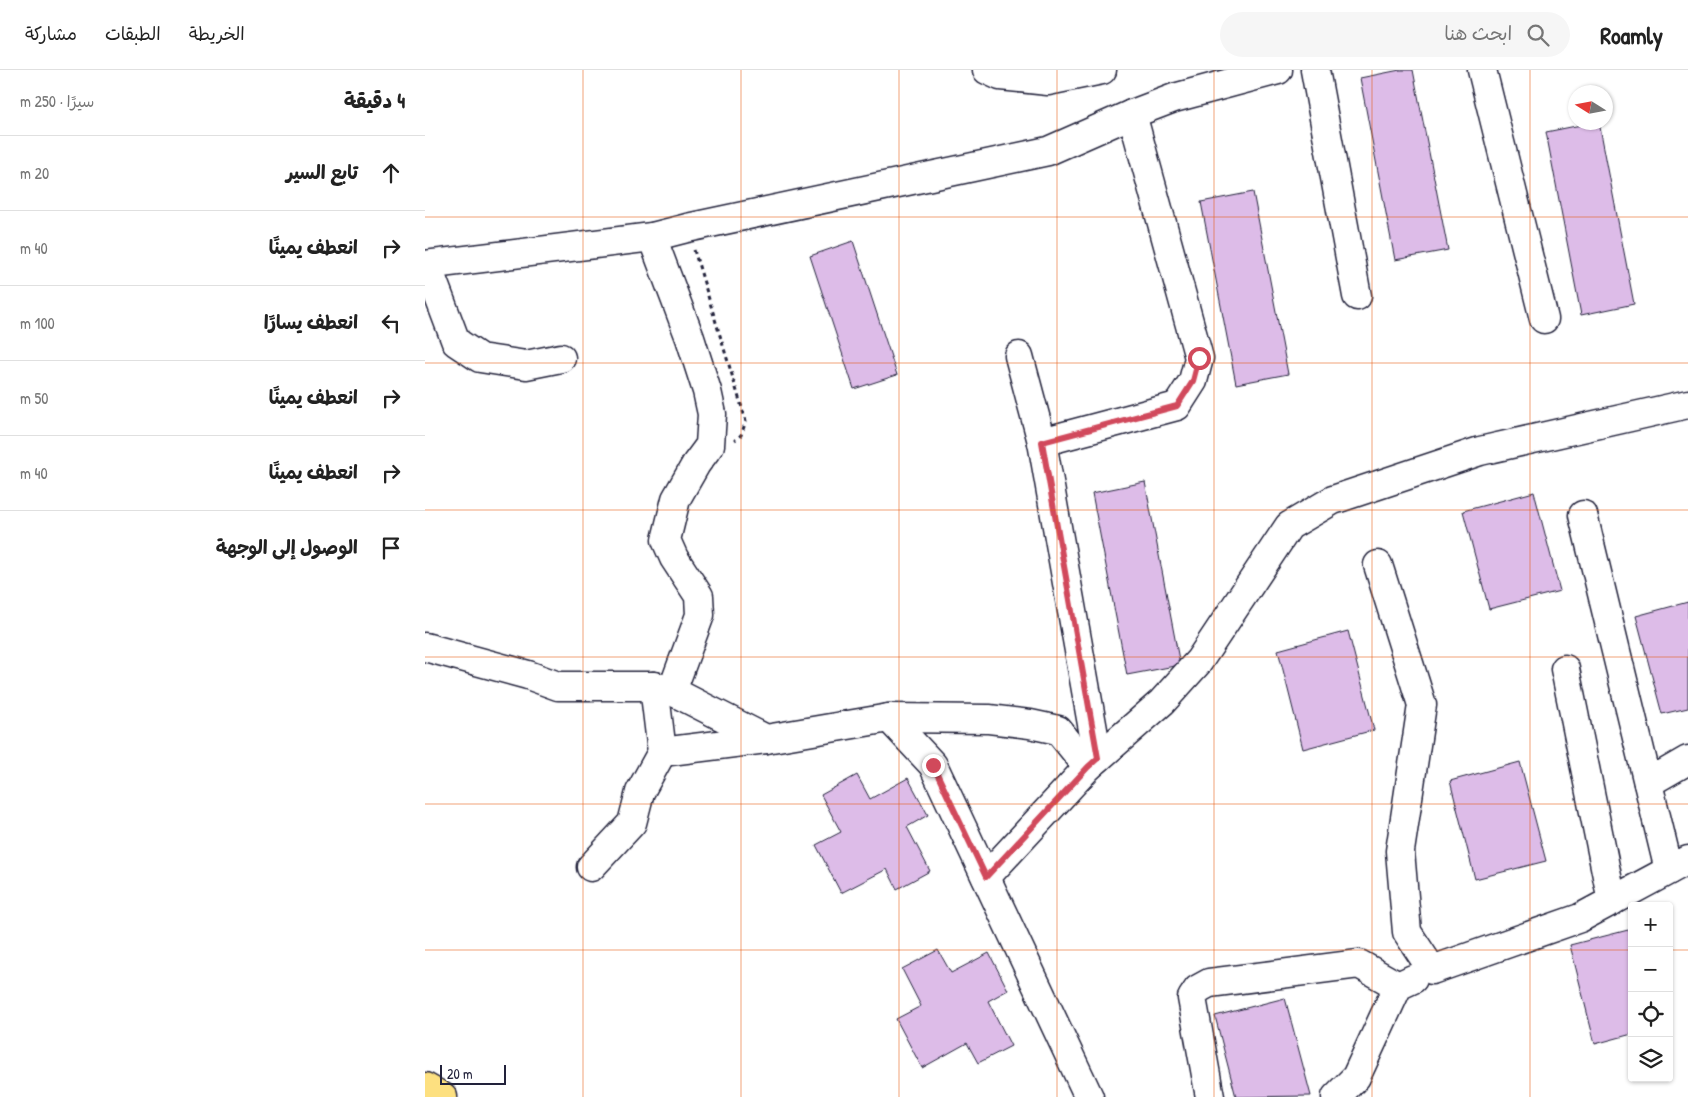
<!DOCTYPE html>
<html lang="ar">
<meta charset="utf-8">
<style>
:root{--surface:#fff;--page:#f6f6f6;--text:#222;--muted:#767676;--line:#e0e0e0}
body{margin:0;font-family:"Patrick Hand","Playpen Sans Arabic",sans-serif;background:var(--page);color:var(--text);direction:rtl}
.controls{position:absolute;right:15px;bottom:15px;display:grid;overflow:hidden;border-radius:5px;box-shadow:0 1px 4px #0004}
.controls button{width:45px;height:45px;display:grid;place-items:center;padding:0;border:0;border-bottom:1px solid var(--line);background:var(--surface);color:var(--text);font:25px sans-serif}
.compass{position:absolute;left:1143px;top:15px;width:45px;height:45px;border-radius:50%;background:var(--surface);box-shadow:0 1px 4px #0004;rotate:281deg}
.scale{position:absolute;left:15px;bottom:12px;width:66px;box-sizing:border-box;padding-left:5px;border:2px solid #22223b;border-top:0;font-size:14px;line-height:18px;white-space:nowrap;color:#22223b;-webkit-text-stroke:4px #fff;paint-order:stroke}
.stop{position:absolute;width:15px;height:15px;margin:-11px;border:4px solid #d1495b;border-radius:50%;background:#fff}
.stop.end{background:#d1495b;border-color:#fff;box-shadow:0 1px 5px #0008}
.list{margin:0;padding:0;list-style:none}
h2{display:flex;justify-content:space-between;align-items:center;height:65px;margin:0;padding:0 20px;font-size:21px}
h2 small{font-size:16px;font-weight:400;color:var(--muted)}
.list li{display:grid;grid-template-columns:32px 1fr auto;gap:15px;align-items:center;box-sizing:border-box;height:75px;padding:0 20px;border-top:1px solid var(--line)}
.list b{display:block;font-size:19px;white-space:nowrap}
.list em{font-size:16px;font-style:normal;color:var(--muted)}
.icon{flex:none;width:28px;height:28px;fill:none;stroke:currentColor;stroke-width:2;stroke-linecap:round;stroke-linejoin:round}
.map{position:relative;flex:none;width:1263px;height:1027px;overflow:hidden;direction:ltr}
header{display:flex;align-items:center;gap:30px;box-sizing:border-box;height:70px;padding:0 25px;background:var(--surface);border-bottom:1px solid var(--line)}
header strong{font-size:24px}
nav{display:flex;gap:28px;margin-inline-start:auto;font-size:18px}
.search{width:350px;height:45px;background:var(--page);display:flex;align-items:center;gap:12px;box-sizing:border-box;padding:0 18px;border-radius:28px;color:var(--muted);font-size:19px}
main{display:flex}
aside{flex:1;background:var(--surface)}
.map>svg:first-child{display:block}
</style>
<header>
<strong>Roamly</strong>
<div class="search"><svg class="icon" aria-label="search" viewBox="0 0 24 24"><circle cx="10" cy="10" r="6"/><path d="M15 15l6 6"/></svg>ابحث هنا</div>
<nav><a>الخريطة</a><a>الطبقات</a><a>مشاركة</a></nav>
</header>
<main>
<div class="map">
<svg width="1263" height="1027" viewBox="0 0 1263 1027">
<rect width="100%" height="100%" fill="#fff"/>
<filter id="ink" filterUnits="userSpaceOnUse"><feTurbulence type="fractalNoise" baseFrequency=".02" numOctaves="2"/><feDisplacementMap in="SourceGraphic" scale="10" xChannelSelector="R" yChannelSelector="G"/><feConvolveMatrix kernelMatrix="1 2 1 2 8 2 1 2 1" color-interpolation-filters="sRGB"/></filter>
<g filter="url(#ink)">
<g fill="#ddbce8" stroke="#22223b">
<polygon points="975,0 988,0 1023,180 970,190 935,8"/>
<polygon points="1171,52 1174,52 1209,234 1156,245 1121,62"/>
<polygon points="828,122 863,304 811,314 776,132"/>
<polygon points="428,171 472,305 429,319 385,186"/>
<polygon points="720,412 755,595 702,605 667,423"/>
<polygon points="1109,422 1135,521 1064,539 1038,441"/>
<polygon points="1263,532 1263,638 1237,644 1211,546"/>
<polygon points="923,561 949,660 878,679 853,580"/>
<polygon points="1095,692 1121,791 1050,809 1025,711"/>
<polygon points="432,705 445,729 483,708 503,745 482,757 505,801 472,819 462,799 416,823 391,775 416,762 396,725"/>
<polygon points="1207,859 1207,964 1170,974 1145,875"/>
<polygon points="513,880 526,903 564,883 583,920 563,931 586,976 553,993 542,973 497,998 471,949 496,936 477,899"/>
<polygon points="860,928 886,1026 811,1027 790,946"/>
</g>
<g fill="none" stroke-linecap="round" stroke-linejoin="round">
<g stroke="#22223b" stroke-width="31">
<g id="minor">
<polyline points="562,0 575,6 623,11 677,0"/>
<polyline points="890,0 932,226"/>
<polyline points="1057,0 1119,249"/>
<polyline points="227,167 265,268 282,321 287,344 285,375 271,394 251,429 241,470 249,488 274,526 275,545 247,621"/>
<polyline points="0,195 227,167 262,158 623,81 707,44 749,28 853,0"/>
<polyline points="2,195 31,272 55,288 101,295 136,288"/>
<polyline points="594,286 617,372 673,688"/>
<polyline points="617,372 752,336 768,311 774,288 707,44"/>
<polyline points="1158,445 1244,800"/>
<polyline points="953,495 997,635 975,781 982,862 1007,900 1155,848 1263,790"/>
<polyline points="0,577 103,605 133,616 229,616 247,621 341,669 464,648 564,649 605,654 633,660 663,697"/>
<polyline points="1140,599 1187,831"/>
<polyline points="464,648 508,695 664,1027"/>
<polyline points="237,682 341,669"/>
<polyline points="1223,713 1263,690"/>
<polyline points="166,797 207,753 215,722 237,682 229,616"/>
<polyline points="561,807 663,697 737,632 774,591 864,456 908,430 1055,381 1263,334"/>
<polyline points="785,1027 767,928 773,919 784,913 934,894 973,916"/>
<polyline points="911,1027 931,1007 973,916 988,909"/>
</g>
</g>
<g stroke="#22223b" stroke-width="31">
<polyline id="major" points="0,1017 18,1027"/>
</g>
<polyline stroke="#22223b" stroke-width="3" stroke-dasharray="4 4" stroke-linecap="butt" points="269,180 321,351 316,365 310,370"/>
<use href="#minor" stroke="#fff" stroke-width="28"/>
<use href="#major" stroke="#fde080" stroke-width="28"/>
</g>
</g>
<g fill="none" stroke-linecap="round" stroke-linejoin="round" filter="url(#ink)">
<polyline stroke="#d1495b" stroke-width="6" points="508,695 561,807 663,697 673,688 617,372 752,336 768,311 774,288"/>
</g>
<path fill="none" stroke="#e8590c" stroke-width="1" stroke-opacity="0.55" d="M158 0V1027M316 0V1027M474 0V1027M632 0V1027M789 0V1027M947 0V1027M1105 0V1027M0 147H1263M0 293H1263M0 440H1263M0 587H1263M0 734H1263M0 880H1207M1244 880H1263"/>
</svg>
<div class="controls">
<button>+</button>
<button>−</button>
<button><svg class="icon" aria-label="locate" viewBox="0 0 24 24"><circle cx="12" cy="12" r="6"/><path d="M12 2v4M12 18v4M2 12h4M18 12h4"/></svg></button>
<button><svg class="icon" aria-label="layers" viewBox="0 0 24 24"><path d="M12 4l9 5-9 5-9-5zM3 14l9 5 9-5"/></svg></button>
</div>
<svg class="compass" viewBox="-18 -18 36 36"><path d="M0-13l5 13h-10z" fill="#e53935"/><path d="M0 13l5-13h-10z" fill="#767676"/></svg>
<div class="scale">20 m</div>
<div class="stop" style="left:774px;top:288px"></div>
<div class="stop end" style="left:508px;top:695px"></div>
</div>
<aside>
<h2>4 دقيقة<small>سيرًا · 250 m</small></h2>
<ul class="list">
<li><svg class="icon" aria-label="ahead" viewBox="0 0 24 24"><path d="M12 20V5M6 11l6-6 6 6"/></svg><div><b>تابع السير</b></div><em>20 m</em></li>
<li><svg class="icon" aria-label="right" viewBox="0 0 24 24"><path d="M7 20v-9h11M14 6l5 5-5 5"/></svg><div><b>انعطف يمينًا</b></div><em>40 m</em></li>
<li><svg class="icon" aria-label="left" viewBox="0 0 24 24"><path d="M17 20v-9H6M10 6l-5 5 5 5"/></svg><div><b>انعطف يسارًا</b></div><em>100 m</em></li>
<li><svg class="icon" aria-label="right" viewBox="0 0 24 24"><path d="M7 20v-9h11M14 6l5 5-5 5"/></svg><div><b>انعطف يمينًا</b></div><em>50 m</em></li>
<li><svg class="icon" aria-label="right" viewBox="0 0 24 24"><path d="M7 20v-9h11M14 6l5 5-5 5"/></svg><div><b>انعطف يمينًا</b></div><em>40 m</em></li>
<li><svg class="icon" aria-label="arrive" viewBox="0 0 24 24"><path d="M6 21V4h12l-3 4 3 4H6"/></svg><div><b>الوصول إلى الوجهة</b></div></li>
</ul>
</aside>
</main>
